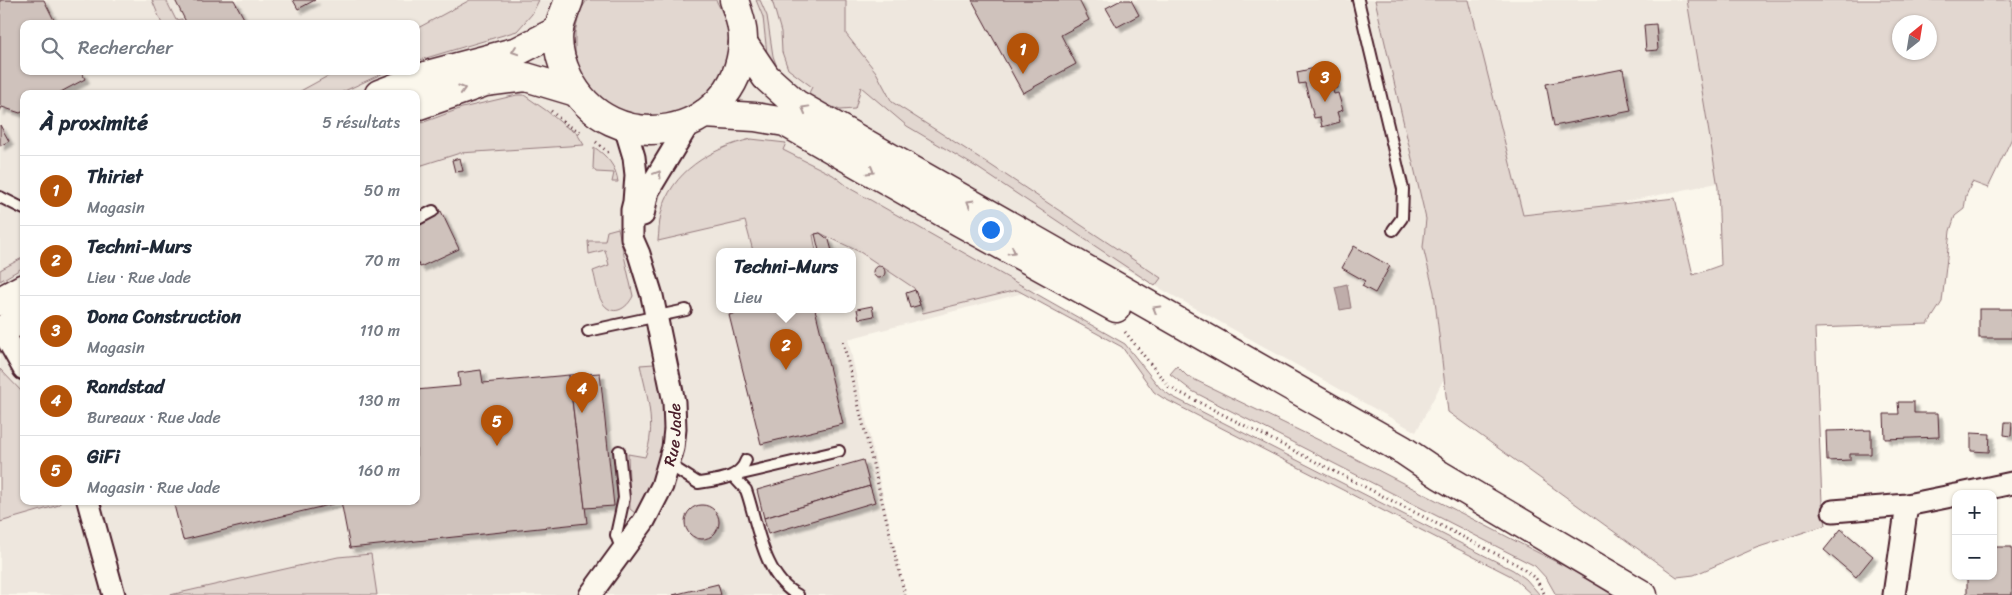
<!DOCTYPE html>
<html lang="fr">
<meta charset="utf-8">
<style>
:root{--surface:#fff;--page:#f6f6f7;--text:#1f2937;--muted:#747a83;--line:#e0e1e3;--accent:#b45309}
body{margin:0;font-family:Sriracha,sans-serif;background:var(--page);color:var(--text)}
.controls{position:absolute;right:15px;bottom:15px;display:grid;overflow:hidden;border-radius:10px;box-shadow:0 1px 4px #0004}
.controls button{width:45px;height:45px;display:grid;place-items:center;padding:0;border:0;border-bottom:1px solid var(--line);background:var(--surface);color:var(--text);font:25px sans-serif}
.compass{position:absolute;left:1892px;top:15px;width:45px;height:45px;border-radius:50%;background:var(--surface);box-shadow:0 1px 4px #0004;rotate:30deg}
.you{position:absolute;left:990px;top:229px;width:18px;height:18px;margin:-12px;border:4px solid #fff;border-radius:50%;background:#1a73e8;box-shadow:0 0 0 8px #1a73e833}
.badge{display:grid;place-items:center;width:32px;height:32px;border-radius:50%;background:var(--accent);color:#fff;font-size:16px;font-weight:700}
.pin{position:absolute;translate:-50% -41px;filter:drop-shadow(0 1px 2px #0008)}
.pin::after{content:'';position:absolute;top:26px;width:18px;height:15px;background:inherit;clip-path:polygon(0 0,100% 0,50% 100%)}
.popup{position:absolute;left:716px;top:248px;width:140px;height:65px;box-sizing:border-box;display:grid;place-content:center;border-radius:10px;background:var(--surface);filter:drop-shadow(0 1px 4px #0005);font-size:16px;white-space:nowrap;color:var(--muted)}
.popup b{font-size:19px;color:var(--text)}
.popup::after{content:'';position:absolute;left:50%;top:100%;margin-left:-10px;border:10px solid transparent;border-top-color:var(--surface)}
.list{margin:0;padding:0;list-style:none}
h2{display:flex;justify-content:space-between;align-items:center;height:65px;margin:0;padding:0 20px;font-size:21px}
h2 small{font-size:16px;font-weight:400;color:var(--muted)}
.list li{display:grid;grid-template-columns:32px 1fr auto;gap:15px;align-items:center;box-sizing:border-box;height:70px;padding:0 20px;border-top:1px solid var(--line)}
.list b{display:block;font-size:19px;white-space:nowrap}
.list p{margin:0;font-size:16px;white-space:nowrap;color:var(--muted)}
.list em{font-size:16px;font-style:normal;color:var(--muted)}
.icon{flex:none;width:28px;height:28px;fill:none;stroke:currentColor;stroke-width:2;stroke-linecap:round;stroke-linejoin:round}
.map{position:relative;flex:none;width:2012px;height:595px;overflow:hidden}
.search{position:absolute;background:var(--surface);box-shadow:0 1px 4px #0004;left:20px;top:20px;width:400px;height:55px;display:flex;align-items:center;gap:12px;box-sizing:border-box;padding:0 18px;border-radius:10px;color:var(--muted);font-size:19px}
.panel{position:absolute;background:var(--surface);box-shadow:0 1px 4px #0004;left:20px;top:90px;width:400px;height:415px;border-radius:10px}
.map>svg:first-child{display:block}
</style>
<div class="map">
<svg width="2012" height="595" viewBox="0 0 2012 595">
<defs>
<filter id="shadow"><feDropShadow dx="4.5" dy="4.5" stdDeviation="1" flood-color="#0004"/></filter>
</defs>
<rect width="100%" height="100%" fill="#fbf7ec"/>
<filter id="ink" filterUnits="userSpaceOnUse"><feTurbulence type="fractalNoise" baseFrequency=".02" numOctaves="2"/><feDisplacementMap in="SourceGraphic" scale="10" xChannelSelector="R" yChannelSelector="G"/><feConvolveMatrix kernelMatrix="1 2 1 2 8 2 1 2 1" color-interpolation-filters="sRGB"/></filter>
<g filter="url(#ink)">
<path fill="#eee7de" fill-rule="evenodd" d="M0 0H1699L1727 181 1526 222 1416 432 1122 267 848 339 905 595H0ZM24 24H416V71H24ZM24 94H416V501H24ZM720 251H852V309H720Z"/>
<g fill="#e2d7d0" stroke="#967b7e" fill-rule="evenodd">
<polygon points="152,0 166,0 176,20 182,19 183,24 162,24"/>
<polygon points="470,0 539,0 532,14 517,31 416,61 416,29"/>
<polygon points="587,0 716,0 725,18 729,36 728,54 723,71 715,86 688,110 648,119 608,105 592,91 581,73 575,53 575,32 580,11"/>
<polygon points="756,0 760,0 767,16 773,56 777,67 789,87 767,54 763,17"/>
<polygon points="772,0 846,0 846,34 876,72 892,102 986,162 1161,278 1155,286 978,168 907,126 861,87 855,109 840,110 807,97 812,87 788,69 782,52 781,32"/>
<path d="M1375 0H1469L1523 215 1675 198 1693 275 1721 265 1718 187 1687 0H2012V138L1988 188 1972 182 1966 196 1964 209 1955 216 1950 231 1942 302 1928 324 1815 328 1822 503 1826 525 1756 548 1694 575 1677 577 1448 412 1434 292 1423 247 1426 219ZM1900 22H1930V52H1900Z"/>
<polygon points="337,71 388,71 338,94 295,94"/>
<polygon points="517,95 524,95 547,111 565,126 576,132 584,145 460,153 416,167 416,125 462,108"/>
<path d="M751 139 786 143 783 150 833 175 851 189 1125 344 1160 388 1171 396 1513 570 1526 579 1540 595H1532L1511 576 1163 398 1154 392 1122 347 1017 290 923 313 914 288 860 252 820 233 813 235 816 251H753L745 221 658 241C659 232 659 223 661 214 670 172 712 148 751 139Z"/>
<path d="M594 147C607 156 616 166 618 182H612L614 173 596 172 593 168Z"/>
<path d="M618 228 633 296C627 309 612 318 602 302 597 294 596 280 593 271L609 265 605 250 589 254 588 241H605L607 231Z"/>
<polygon points="24,257 24,267 0,281 0,270"/>
<path d="M654 364C659 383 664 402 664 421 665 454 651 486 635 513L630 509 628 454 645 457C657 427 647 395 640 365Z"/>
<polygon points="1177,366 1187,376 1327,444 1566,567 1613,595 1556,595 1547,579 1535,566 1192,391 1170,374"/>
<polygon points="0,369 24,394 24,501 61,501 59,505 0,522"/>
<polygon points="371,554 377,595 170,595 338,557"/>
</g>
<polygon fill="#bfadaa" stroke="#907477" points="1347,284 1351,308 1340,310 1335,287"/>
<g fill="#cfc2bc" stroke="#4a1f2b" filter="url(#shadow)">
<polygon points="0,0 44,0 56,24 24,24 24,71 81,71 85,79 57,94 24,94 24,111 20,113 2,107 0,111"/>
<polygon points="175,0 234,0 247,24 187,24"/>
<polygon points="293,0 315,0 298,9"/>
<polygon points="972,0 1079,0 1089,20 1061,35 1076,64 1023,93"/>
<polygon points="1121,0 1131,0 1139,15 1117,27 1106,8"/>
<polygon points="1656,24 1658,50 1646,51 1644,25"/>
<polygon points="1324,66 1326,77 1329,77 1334,94 1338,93 1343,110 1337,112 1340,122 1322,127 1320,117 1314,118 1305,83 1299,84 1297,72"/>
<polygon points="1623,69 1631,111 1554,126 1546,84"/>
<polygon points="1335,76 1338,88 1333,89 1329,77"/>
<polygon points="0,125 9,141 0,146"/>
<polygon points="460,158 463,171 455,172 452,160"/>
<polygon points="441,211 459,249 420,267 416,260 416,223"/>
<polygon points="820,233 829,240 832,251 819,251 815,234"/>
<polygon points="1354,246 1390,266 1375,293 1362,286 1365,281 1342,268"/>
<circle cx="879" cy="272" r="6"/>
<polygon points="915,290 920,305 910,308 906,293"/>
<polygon points="872,306 874,316 859,319 857,309"/>
<polygon points="754,309 815,309 843,424 761,444 729,315"/>
<rect x="1979" y="309" width="33" height="29"/>
<polygon points="481,370 483,383 569,375 587,523 350,548 341,501 416,501 416,390 460,386 458,373"/>
<polygon points="600,373 614,506 585,508 569,375"/>
<polygon points="1898,402 1914,402 1914,413 1938,413 1939,437 1885,439 1884,414 1899,414"/>
<polygon points="2005,422 2012,422 2011,436 2004,435"/>
<polygon points="1871,430 1871,454 1850,454 1850,460 1827,461 1826,431"/>
<polygon points="1971,433 1990,434 1989,452 1971,451"/>
<polygon points="863,460 870,486 764,518 757,490"/>
<polygon points="870,486 875,502 768,534 764,518"/>
<polygon points="173,501 341,501 341,502 183,540"/>
<circle cx="702" cy="522" r="17"/>
<polygon points="1841,529 1873,556 1856,577 1824,550"/>
<polygon points="1993,547 2012,547 2012,595 1967,595 1967,576 1993,576"/>
<polygon points="718,584 721,595 673,595"/>
</g>
<g fill="none" stroke-linecap="round" stroke-linejoin="round">
<g stroke="#4a1f2b" stroke-width="14">
<g id="service">
<polyline points="1358,0 1403,189 1402,218 1393,230"/>
<polyline points="0,197 24,209"/>
<polyline points="416,220 433,211"/>
<polyline points="588,331 686,310"/>
<polyline points="619,451 624,498 616,535 619,543 625,546"/>
<path d="M670 465 698 483C716 480 739 480 746 460"/>
<path d="M733 476 746 490 748 496C758 528 765 579 798 595"/>
<polyline points="733,476 839,451"/>
</g>
</g>
<g stroke="#4a1f2b" stroke-width="25">
<g id="minor">
<polyline points="643,215 648,191 689,123"/>
<polyline points="2,330 24,369"/>
<polyline points="1961,494 2012,483"/>
<polyline points="88,501 114,595"/>
<polyline points="1833,511 1907,505 1956,495"/>
<path id="s1" d="M590 595 644 521 662 486 673 448 675 429 674 402 652 296 639 254 632 238V210L634 202 636 175 634 157 625 127"/>
<polyline points="1894,595 1907,505"/>
</g>
</g>
<g stroke="#4a1f2b" stroke-width="31">
<g id="primary">
<path d="M569 0C566 9 561 19 559 29 556 45 561 62 568 77 609 162 736 140 743 44 744 29 739 15 734 0"/>
<polyline points="743,43 766,77 796,104 1403,450 1440,475 1643,595"/>
<polyline points="379,94 431,74 518,51 559,30"/>
<polyline points="416,106 485,82 526,77 576,92"/>
<polyline points="704,114 755,117 785,122 960,222 1116,308"/>
<polyline points="0,301 24,288"/>
<polyline points="0,331 24,318"/>
</g>
</g>
<g stroke="#4a1f2b" stroke-width="3" stroke-dasharray="1 4" stroke-linecap="butt">
<polyline points="348,94 355,90"/>
<polyline points="551,111 567,125 581,132"/>
<polyline points="596,142 611,155"/>
<polyline points="1125,332 1169,387 1518,565 1536,579 1545,595"/>
<polyline points="843,342 905,595"/>
</g>
<use href="#service" stroke="#fbf7ec" stroke-width="10"/>
<use href="#minor" stroke="#fbf7ec" stroke-width="21"/>
<use href="#primary" stroke="#fbf7ec" stroke-width="28"/>
</g>
<defs><path id="oneway-chevron" d="M-2-3.5L2.5 0L-2 3.5" fill="none" stroke-width="1.6" stroke-linecap="round" stroke-linejoin="round" transform="scale(1.25)"/></defs>
<g stroke="#ab9695">
<use href="#oneway-chevron" transform="translate(515 51) rotate(161)"/>
<use href="#oneway-chevron" transform="translate(462 89) rotate(-17)"/>
<use href="#oneway-chevron" transform="translate(805 109) rotate(-151)"/>
<use href="#oneway-chevron" transform="translate(871 171) rotate(30)"/>
<use href="#oneway-chevron" transform="translate(658 174) rotate(-59)"/>
<use href="#oneway-chevron" transform="translate(970 203) rotate(-150)"/>
<use href="#oneway-chevron" transform="translate(1012 251) rotate(29)"/>
<use href="#oneway-chevron" transform="translate(1156 309) rotate(-150)"/>
</g>
</g>
<g text-anchor="middle" stroke-width="5" stroke-linejoin="round" paint-order="stroke">
<g font-size="16" fill="#4a1f2b" stroke="#fbf7ec">
<text dy="6" stroke="none"><textPath href="#s1" startOffset="184">Rue Jade</textPath></text>
</g>
</g>
</svg>
<div class="controls">
<button>+</button>
<button>−</button>
</div>
<svg class="compass" viewBox="-18 -18 36 36"><path d="M0-13l5 13h-10z" fill="#e53935"/><path d="M0 13l5-13h-10z" fill="#747a83"/></svg>
<div class="you"></div>
<div class="pin badge" style="left:1023px;top:74px">1</div>
<div class="pin badge" style="left:786px;top:370px">2</div>
<div class="popup"><b>Techni-Murs</b>Lieu</div>
<div class="pin badge" style="left:1325px;top:102px">3</div>
<div class="pin badge" style="left:582px;top:413px">4</div>
<div class="pin badge" style="left:497px;top:446px">5</div>
<div class="search"><svg class="icon" aria-label="search" viewBox="0 0 24 24"><circle cx="10" cy="10" r="6"/><path d="M15 15l6 6"/></svg>Rechercher</div>
<section class="panel">
<h2>À proximité<small>5 résultats</small></h2>
<ul class="list">
<li><span class="badge">1</span><div><b>Thiriet</b><p>Magasin</p></div><em>50 m</em></li>
<li><span class="badge">2</span><div><b>Techni-Murs</b><p>Lieu · Rue Jade</p></div><em>70 m</em></li>
<li><span class="badge">3</span><div><b>Dona Construction</b><p>Magasin</p></div><em>110 m</em></li>
<li><span class="badge">4</span><div><b>Randstad</b><p>Bureaux · Rue Jade</p></div><em>130 m</em></li>
<li><span class="badge">5</span><div><b>GiFi</b><p>Magasin · Rue Jade</p></div><em>160 m</em></li>
</ul>
</section>
</div>
